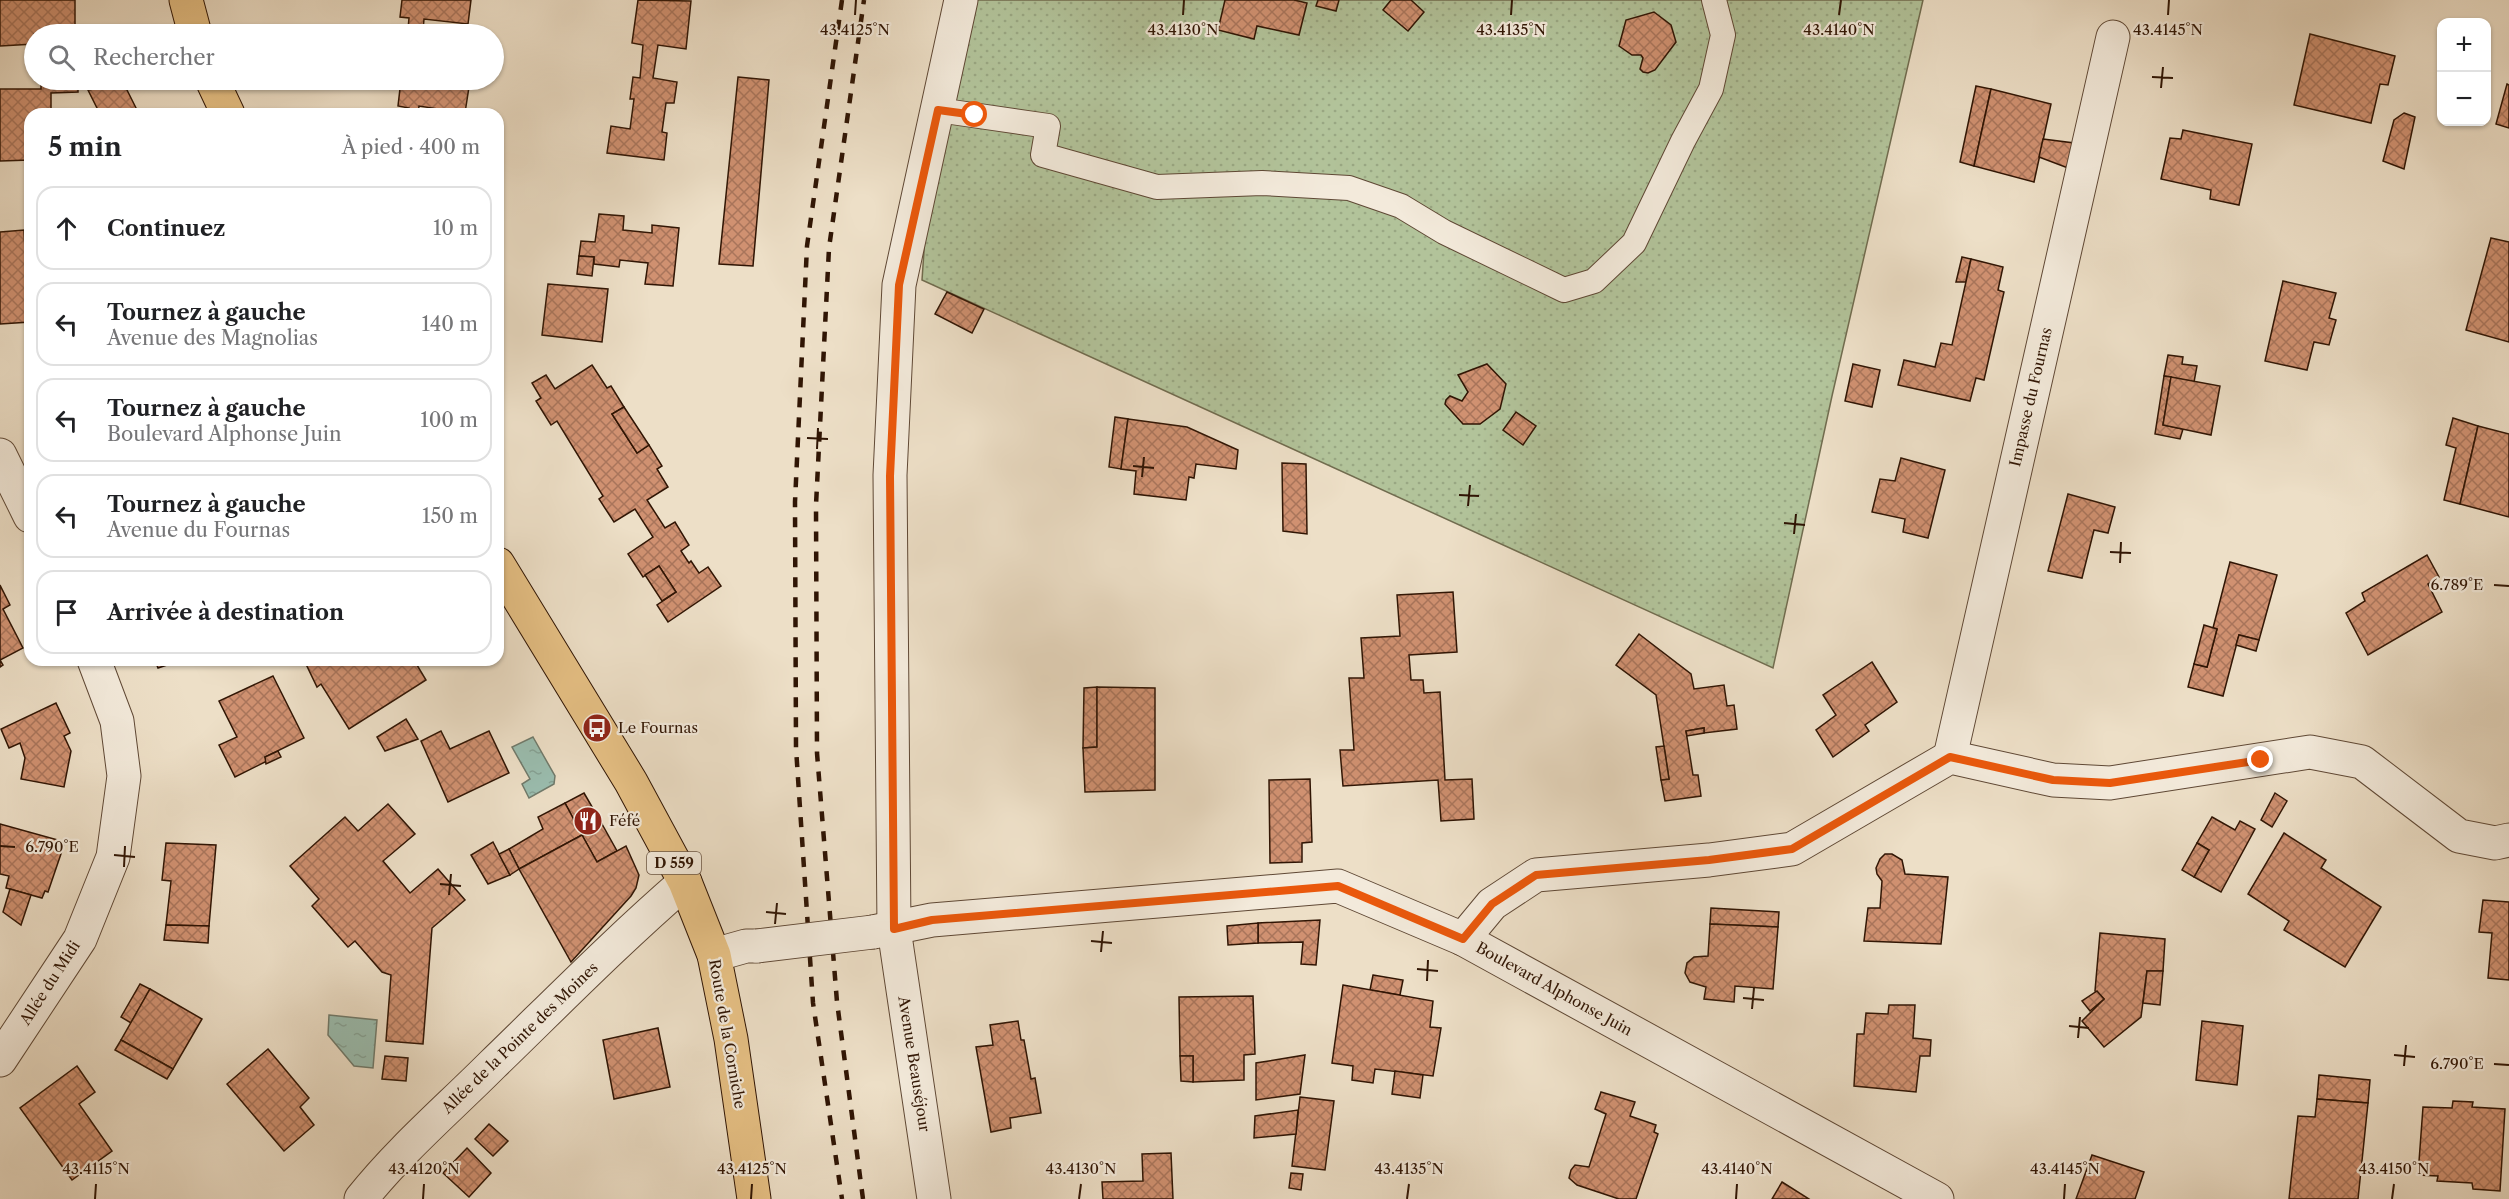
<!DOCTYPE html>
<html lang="fr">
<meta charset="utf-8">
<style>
:root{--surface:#fff;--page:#f2f2f2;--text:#202124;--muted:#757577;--line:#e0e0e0}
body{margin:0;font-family:"Libre Caslon Text",serif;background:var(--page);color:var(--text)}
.controls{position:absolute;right:18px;top:18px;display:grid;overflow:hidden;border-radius:12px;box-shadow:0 2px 4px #0004}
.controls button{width:54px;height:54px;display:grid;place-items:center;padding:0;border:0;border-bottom:2px solid var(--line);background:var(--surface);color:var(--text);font:30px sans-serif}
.stop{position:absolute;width:18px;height:18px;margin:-14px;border:4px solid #ea580c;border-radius:50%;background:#fff}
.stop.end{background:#ea580c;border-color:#fff;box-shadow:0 2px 6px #0008}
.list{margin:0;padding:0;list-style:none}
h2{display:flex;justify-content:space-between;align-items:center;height:78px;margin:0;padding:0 24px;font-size:26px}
h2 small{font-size:20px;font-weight:400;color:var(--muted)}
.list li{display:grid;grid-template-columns:39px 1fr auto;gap:18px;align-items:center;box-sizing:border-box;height:84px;margin:0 12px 12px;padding:0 12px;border:2px solid var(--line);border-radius:18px}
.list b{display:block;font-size:22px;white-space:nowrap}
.list p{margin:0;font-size:20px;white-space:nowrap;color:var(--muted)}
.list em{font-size:20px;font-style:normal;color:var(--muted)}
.icon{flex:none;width:33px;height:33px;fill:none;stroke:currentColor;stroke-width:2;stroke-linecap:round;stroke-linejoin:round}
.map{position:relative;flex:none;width:2509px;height:1199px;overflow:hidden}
.search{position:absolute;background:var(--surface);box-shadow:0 2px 4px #0004;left:24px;top:24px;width:480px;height:66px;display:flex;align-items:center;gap:15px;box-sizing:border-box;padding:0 21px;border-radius:33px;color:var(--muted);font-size:22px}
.panel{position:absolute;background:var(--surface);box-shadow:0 2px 4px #0004;left:24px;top:108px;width:480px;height:558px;border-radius:18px}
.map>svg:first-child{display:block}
</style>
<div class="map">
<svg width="2509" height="1199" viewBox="0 0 2509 1199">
<defs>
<pattern id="grass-dots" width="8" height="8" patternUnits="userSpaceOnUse" patternTransform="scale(1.5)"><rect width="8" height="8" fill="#b2c39a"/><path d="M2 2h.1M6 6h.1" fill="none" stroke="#99a783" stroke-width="1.8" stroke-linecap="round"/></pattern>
<pattern id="water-ripples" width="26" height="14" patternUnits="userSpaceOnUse" patternTransform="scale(1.5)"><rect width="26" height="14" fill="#9abdaf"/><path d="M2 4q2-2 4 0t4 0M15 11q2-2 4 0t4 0" fill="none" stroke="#85a295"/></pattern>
<pattern id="building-cross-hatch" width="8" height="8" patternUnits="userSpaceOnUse" patternTransform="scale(1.5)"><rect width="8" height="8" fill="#d09171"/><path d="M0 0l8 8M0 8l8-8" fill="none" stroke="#a9755b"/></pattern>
</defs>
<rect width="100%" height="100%" fill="#eddfc7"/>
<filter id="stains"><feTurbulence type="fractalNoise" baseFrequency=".00333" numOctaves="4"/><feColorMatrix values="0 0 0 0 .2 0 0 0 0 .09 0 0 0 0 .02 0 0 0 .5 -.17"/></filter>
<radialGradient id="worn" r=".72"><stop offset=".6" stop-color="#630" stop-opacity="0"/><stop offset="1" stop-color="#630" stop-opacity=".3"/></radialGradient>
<polygon fill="url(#grass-dots)" stroke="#716c4f" stroke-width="1.5" points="968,0 1923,0 1832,396 1773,668 922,280 927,208"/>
<g fill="url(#water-ripples)" stroke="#707a6b" stroke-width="1.5">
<polygon points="533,737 555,776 554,784 529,798 522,784 530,779 512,747"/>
<polygon points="329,1015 377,1020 373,1068 354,1066 328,1035"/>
</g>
<g fill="url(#building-cross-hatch)" stroke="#301504" stroke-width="1.5">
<polygon points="0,0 75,0 75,34 34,34 34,44 0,46"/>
<polygon points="402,0 471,0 468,24 424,19 423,31 408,29 409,18 400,17"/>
<polygon points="638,0 691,1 686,49 658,45 653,78 677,82 674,103 666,103 662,132 667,133 664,160 607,153 611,126 630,129 634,99 630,99 633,77 640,78 643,45 632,43"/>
<polygon points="1225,0 1294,0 1307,3 1299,35 1257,26 1254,39 1218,30"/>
<polygon points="1318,0 1339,0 1336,11 1316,6"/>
<polygon points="1391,0 1411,0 1424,12 1408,31 1383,10"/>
<polygon points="1654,12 1671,25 1676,42 1655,70 1648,73 1643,72 1640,69 1643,58 1641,55 1632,55 1619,46 1626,20"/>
<polygon points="2310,34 2395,56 2388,85 2380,84 2371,123 2294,105"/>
<polygon points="738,77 769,80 753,266 719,264"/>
<polygon points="41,80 78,80 78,92 51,93 51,114 30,114 30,160 0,161 0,89 41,89"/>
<polygon points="401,80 475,80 473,87 469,87 465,113 419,106 418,114 408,114 409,108 398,106"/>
<polygon points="124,84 139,114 100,114 88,90"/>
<polygon points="2507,84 2509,85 2509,128 2496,124"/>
<polygon points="1976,86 1991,89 1974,166 1960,162"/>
<polygon points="1991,89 2051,104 2034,182 1974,166"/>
<polygon points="2404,113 2415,117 2404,169 2383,161 2394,120"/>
<polygon points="2183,130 2252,144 2239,205 2210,199 2211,190 2161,179 2170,138 2181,139"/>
<polygon points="2043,139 2074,143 2068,168 2039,157"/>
<polygon points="599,214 624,216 623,230 652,233 652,225 679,228 673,286 645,284 648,263 620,260 619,267 594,264 594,257 579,256 581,241 595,242"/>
<polygon points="24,230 27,289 30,289 30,322 0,324 0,232"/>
<polygon points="2491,238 2509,242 2509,342 2466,330"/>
<polygon points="579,256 594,257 592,276 577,274"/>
<polygon points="1962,257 1971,259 1966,282 1956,282"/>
<polygon points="1971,259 2003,267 1998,290 2004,292 1984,380 1976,378 1970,401 1898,385 1904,360 1935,367 1941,343 1952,345"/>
<polygon points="2283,281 2336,293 2329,318 2336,320 2329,345 2314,342 2307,370 2265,361"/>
<polygon points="548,284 608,289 602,342 542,335"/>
<polygon points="947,292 984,309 972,333 935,314"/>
<polygon points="2168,355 2183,357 2182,364 2197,366 2194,382 2164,376"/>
<polygon points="1487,364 1506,384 1500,409 1480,424 1463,424 1445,404 1446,400 1450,396 1462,401 1468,392 1458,375"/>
<polygon points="1853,364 1880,370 1872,407 1845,401"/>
<polygon points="592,365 607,388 611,386 624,407 612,414 637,453 649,445 662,466 657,469 668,487 647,500 665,528 675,522 689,545 681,551 689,563 691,561 699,573 708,567 721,586 668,622 657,605 676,592 659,566 643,577 628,554 653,537 635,509 614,522 599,499 603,496 557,421 551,425 536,401 541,398 532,383 546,375 555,389"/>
<polygon points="2164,376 2171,377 2163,425 2183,429 2180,439 2155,434"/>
<polygon points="2171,377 2220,386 2211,435 2163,425"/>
<polygon points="624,407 649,445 637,453 612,414"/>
<polygon points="1516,412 1536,426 1523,445 1503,430"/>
<polygon points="1115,417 1128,419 1121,469 1109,467"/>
<polygon points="2453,418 2478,426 2460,504 2444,500 2456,448 2446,445"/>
<polygon points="1128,419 1187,427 1238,450 1236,469 1196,464 1194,478 1189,477 1186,500 1134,494 1136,471 1121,469"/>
<polygon points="2478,426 2509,434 2509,517 2460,504"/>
<polygon points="1901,458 1945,470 1928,538 1903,532 1905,519 1872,512 1880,479 1895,481"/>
<polygon points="1282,463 1306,464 1307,534 1283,531"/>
<polygon points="2068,494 2115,507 2108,533 2094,530 2082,578 2048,571"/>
<polygon points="2427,555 2439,577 2428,584 2442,612 2368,655 2346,613 2365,601 2362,593"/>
<polygon points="2230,562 2277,575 2259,640 2239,635 2223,696 2188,687 2194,664 2207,667 2217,629 2213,628"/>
<polygon points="659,566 676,592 662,601 645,575"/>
<polygon points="0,585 10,605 3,609 23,648 0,660 3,665 0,667"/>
<polygon points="1453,592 1457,652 1409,655 1411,680 1423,680 1424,693 1440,692 1445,780 1472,779 1474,819 1441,821 1438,780 1343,786 1340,750 1354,750 1349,678 1364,678 1361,638 1400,636 1397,595"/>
<polygon points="2204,625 2217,629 2207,667 2194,664"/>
<polygon points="1639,634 1691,674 1694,689 1724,685 1727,706 1734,705 1737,729 1704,733 1704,728 1686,731 1693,775 1698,775 1701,796 1665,801 1661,780 1669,779 1656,695 1616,665"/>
<polygon points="2239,635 2259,640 2256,651 2236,645"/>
<polygon points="155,660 182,660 158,668"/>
<polygon points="304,660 414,660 426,680 349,729 321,684 317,687"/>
<polygon points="1872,662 1897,702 1865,725 1869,731 1833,757 1816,730 1836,715 1823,695"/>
<polygon points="273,676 304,738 265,757 267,761 235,777 219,745 237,737 219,701"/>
<polygon points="1097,687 1097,747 1083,748 1084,688"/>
<polygon points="1097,687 1155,688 1155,790 1085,792 1083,748 1097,747"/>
<polygon points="56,703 70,733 64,736 71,751 64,787 21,779 25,758 20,743 9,748 1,729"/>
<polygon points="406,719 418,739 385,751 377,737"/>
<polygon points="1704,728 1704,733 1687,736 1686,731"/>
<polygon points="441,731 450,749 489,731 509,773 448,802 421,741"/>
<polygon points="1664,746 1669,779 1661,780 1656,747"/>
<polygon points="278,751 281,757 266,764 265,757"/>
<polygon points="1310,779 1312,842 1302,843 1302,862 1270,863 1269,780"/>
<polygon points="584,793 602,824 582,835 565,803"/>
<polygon points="2275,793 2287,801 2272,827 2261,820"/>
<polygon points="565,803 582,835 519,869 509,849 543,829 538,817"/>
<polygon points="388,804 415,834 383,861 410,893 438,869 465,900 432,928 423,1044 386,1041 391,975 382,972 355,941 348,947 312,906 319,899 290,866 345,817 358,831"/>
<polygon points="2212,817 2235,830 2240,821 2255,829 2221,892 2194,877 2209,850 2197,843"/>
<polygon points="0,824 65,842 48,892 45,891 42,898 6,888 9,876 0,874"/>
<polygon points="602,824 617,851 597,862 582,835"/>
<polygon points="2284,833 2326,860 2321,868 2381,907 2345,967 2284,930 2289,921 2248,894"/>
<polygon points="582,835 597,862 626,846 639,875 636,888 631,896 571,962 519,869"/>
<polygon points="493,842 510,875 488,884 471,855"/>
<polygon points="166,843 216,845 209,926 166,925 171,881 162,880"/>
<polygon points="2197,843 2209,850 2194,877 2182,870"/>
<polygon points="509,849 519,869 510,875 499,854"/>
<polygon points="1885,854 1892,854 1902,860 1905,874 1948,877 1941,944 1864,941 1868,908 1880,908 1882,881 1877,874 1876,868 1880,859"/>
<polygon points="10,889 31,895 21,925 3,912"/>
<polygon points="2483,900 2509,902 2509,980 2488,978 2492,933 2479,932"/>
<polygon points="1711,908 1779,912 1778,927 1710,924"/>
<polygon points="1320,920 1316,965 1301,964 1303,942 1258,943 1258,923"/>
<polygon points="1258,923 1258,943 1228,945 1227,926"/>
<polygon points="1710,924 1778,927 1773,989 1735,986 1734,1002 1704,999 1706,987 1690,982 1685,973 1687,963 1694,957 1708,956"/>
<polygon points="166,925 209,926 208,943 164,940"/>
<polygon points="2100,933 2165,939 2163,971 2147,971 2141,1017 2104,1047 2082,1021 2104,999 2095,991"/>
<polygon points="2147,971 2163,971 2160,1005 2143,1003"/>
<polygon points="1373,975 1403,980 1400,995 1370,990"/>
<polygon points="140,984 150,989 131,1023 121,1017"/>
<polygon points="1343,985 1433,1001 1430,1027 1441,1028 1433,1076 1375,1069 1373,1083 1352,1080 1353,1066 1332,1063"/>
<polygon points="150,989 202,1019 173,1069 121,1040"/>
<polygon points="2097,991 2104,999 2090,1011 2082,1001"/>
<polygon points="1253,996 1255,1054 1244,1055 1244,1080 1193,1082 1193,1056 1180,1056 1179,997"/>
<polygon points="1889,1005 1915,1005 1913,1038 1931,1040 1930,1056 1920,1056 1916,1092 1854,1086 1857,1034 1864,1034 1866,1013 1888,1014"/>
<polygon points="1018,1021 1021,1040 1024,1040 1031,1079 1035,1078 1041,1113 1010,1118 1011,1128 991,1132 976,1047 993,1045 990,1025"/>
<polygon points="2202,1021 2243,1026 2237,1085 2196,1080"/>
<polygon points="658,1028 670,1087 614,1099 603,1040"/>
<polygon points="121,1040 173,1069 167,1079 115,1050"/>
<polygon points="268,1049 309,1098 300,1107 314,1125 284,1151 227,1084"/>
<polygon points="1305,1055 1300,1094 1256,1100 1256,1063"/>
<polygon points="385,1056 408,1058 406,1081 382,1079"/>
<polygon points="1180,1056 1193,1056 1193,1082 1181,1081"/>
<polygon points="77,1066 95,1092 79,1104 112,1151 72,1180 20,1108"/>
<polygon points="1395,1071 1423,1075 1420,1098 1392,1094"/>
<polygon points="2319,1075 2370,1080 2368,1103 2317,1099"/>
<polygon points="1601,1092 1635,1102 1630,1116 1656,1125 1654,1132 1658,1134 1636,1199 1619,1199 1577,1185 1569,1178 1571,1170 1575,1165 1589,1167 1606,1114 1595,1109"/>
<polygon points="1300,1097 1334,1101 1325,1170 1292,1166"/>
<polygon points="2317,1099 2368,1103 2358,1199 2289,1199 2298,1116 2315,1117"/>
<polygon points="2453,1101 2473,1102 2472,1107 2505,1109 2500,1191 2473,1189 2472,1183 2437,1181 2438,1176 2418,1175 2423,1107 2452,1108"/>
<polygon points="1298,1110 1296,1134 1254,1138 1255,1116"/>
<polygon points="489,1124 508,1141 493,1156 475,1139"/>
<polygon points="467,1148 491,1173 469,1197 443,1173"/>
<polygon points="1171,1153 1173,1199 1103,1199 1102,1182 1143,1181 1142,1154"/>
<polygon points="2092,1155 2144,1172 2135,1199 2076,1199"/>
<polygon points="1291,1173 1303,1174 1301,1190 1289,1188"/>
<polygon points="1782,1182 1809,1199 1772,1199"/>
</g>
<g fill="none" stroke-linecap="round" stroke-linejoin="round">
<g stroke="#5f4835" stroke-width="26">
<polyline id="service" points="938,110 1048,126 1043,155 1157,187 1262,183 1349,188 1401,206 1444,232 1564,290 1594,281 1634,243 1683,141 1711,89 1723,35 1714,0"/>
</g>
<g stroke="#5f4835" stroke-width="35">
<g id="minor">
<polyline points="0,455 30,516"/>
<polyline points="1950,757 2113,37"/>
<polyline points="1463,939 1492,904 1536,875 1709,860 1792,849 1950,757 2053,780 2110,783 2310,752 2362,762 2459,836 2495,843 2509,840"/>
<polyline points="0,1060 80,939 113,857 124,776 117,721 94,660"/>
<path d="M361 1199C400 1150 448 1109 492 1065 556 1003 618 940 685 882"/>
<polyline points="934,1199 894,929 890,475 899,285 961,0"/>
</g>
</g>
<g stroke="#5f4835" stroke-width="35">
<g id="tertiary">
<polyline points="873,932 932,920 1338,886 1463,939 1937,1199"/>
<polyline points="714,955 746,946 757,946"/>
</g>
</g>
<g stroke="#301504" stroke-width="35">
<g id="primary">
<polyline points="186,0 195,34"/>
<polyline points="212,80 228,114"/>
<polyline points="498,564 631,782 685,882 714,955 731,1039 754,1199"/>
</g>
</g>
<use href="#service" stroke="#f3eadb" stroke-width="24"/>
<use href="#minor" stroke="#f3eadb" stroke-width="33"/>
<use href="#tertiary" stroke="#f3eadb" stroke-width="33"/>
<use href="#primary" stroke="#e6c084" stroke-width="33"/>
<g stroke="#301504" stroke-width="4.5" stroke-dasharray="10 10" stroke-linecap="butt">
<polyline points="842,0 807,246 795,502 796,748 813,1003 842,1199"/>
<polyline points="863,1199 837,1002 817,753 816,505 829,248 864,0"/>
</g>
<g stroke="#5f4835" stroke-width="35" stroke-linecap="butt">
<polyline id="tertiary-bridge" points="757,946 873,932"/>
</g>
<use href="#tertiary-bridge" stroke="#f3eadb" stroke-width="33"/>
</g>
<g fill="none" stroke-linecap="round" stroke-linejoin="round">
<polyline stroke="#ea580c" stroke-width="8" points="975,115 938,110 899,285 890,476 894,929 932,920 1338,886 1463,939 1492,904 1536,875 1709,860 1792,849 1950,757 2053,780 2110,783 2261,760"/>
</g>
<path fill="none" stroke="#301504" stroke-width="2" d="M855 15 856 0M1183 15 1184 0M1511 15 1512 0M1839 15 1841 0M2168 15 2169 0M2152 77 2173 78M2161 88 2163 67M807 438 828 439M817 449 818 428M1133 466 1154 468M1142 477 1144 457M1459 495 1479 496M1468 506 1470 485M1784 523 1805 525M1794 534 1796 514M2110 552 2131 553M2120 563 2121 542M2494 585 2509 586M0 846 15 847M114 855 135 857M124 867 125 846M440 884 461 886M449 895 451 874M766 912 786 914M775 924 777 903M1091 941 1112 943M1101 952 1103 931M1417 969 1438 971M1427 981 1428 960M1743 998 1764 1000M1752 1009 1754 988M2069 1026 2089 1028M2078 1038 2080 1017M2394 1055 2415 1057M2494 1064 2509 1065M2404 1066 2406 1045M95 1199 96 1184M423 1199 424 1184M751 1199 752 1184M1079 1199 1081 1184M1407 1199 1409 1184M1736 1199 1737 1184M2064 1199 2065 1184M2392 1199 2394 1184"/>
<defs>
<g id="bus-disc" transform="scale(1.5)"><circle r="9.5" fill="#8f2418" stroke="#f3eadb"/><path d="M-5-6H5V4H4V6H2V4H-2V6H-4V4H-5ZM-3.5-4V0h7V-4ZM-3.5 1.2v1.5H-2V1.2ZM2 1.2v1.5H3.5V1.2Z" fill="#fff"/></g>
<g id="restaurant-disc" transform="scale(1.5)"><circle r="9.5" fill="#8f2418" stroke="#f3eadb"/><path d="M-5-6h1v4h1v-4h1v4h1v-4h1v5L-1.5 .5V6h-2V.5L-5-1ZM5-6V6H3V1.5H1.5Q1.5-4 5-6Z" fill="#fff"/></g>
</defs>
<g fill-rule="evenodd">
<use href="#bus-disc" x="597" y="728"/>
<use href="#restaurant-disc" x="588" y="821"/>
</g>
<g text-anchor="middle" stroke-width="4.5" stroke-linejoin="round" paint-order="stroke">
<rect fill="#f3eadb" stroke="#6a5544" stroke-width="1.5" x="647" y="852" width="54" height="22" rx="4.5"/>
<g font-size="14" font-weight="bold" fill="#301504">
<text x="674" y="868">D 559</text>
</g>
<g font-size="15" fill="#301504" stroke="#f3eadb">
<text transform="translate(2031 397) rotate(-77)" y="5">Impasse du Fournas</text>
<text transform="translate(50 983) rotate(-57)" y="5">Allée du Midi</text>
<text transform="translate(1554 989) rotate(29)" y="5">Boulevard Alphonse Juin</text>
<text transform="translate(727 1034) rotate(80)" y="5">Route de la Corniche</text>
<text transform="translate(520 1038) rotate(-44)" y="5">Allée de la Pointe des Moines</text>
<text transform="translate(914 1064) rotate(81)" y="5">Avenue Beauséjour</text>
</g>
<g font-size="15" fill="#301504" stroke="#f3eadb" text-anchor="start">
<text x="618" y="733">Le Fournas</text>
<text x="609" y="826">Féfé</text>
</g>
</g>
<g font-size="15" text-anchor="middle" fill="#301504" stroke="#f3eadb" stroke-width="4.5" stroke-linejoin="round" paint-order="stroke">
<text x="855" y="35">43.4125°N</text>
<text x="1183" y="35">43.4130°N</text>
<text x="1511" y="35">43.4135°N</text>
<text x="1839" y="35">43.4140°N</text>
<text x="2168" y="35">43.4145°N</text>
<text x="2457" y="590">6.789°E</text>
<text x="52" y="852">6.790°E</text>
<text x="2457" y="1069">6.790°E</text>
<text x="96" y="1174">43.4115°N</text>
<text x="424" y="1174">43.4120°N</text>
<text x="752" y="1174">43.4125°N</text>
<text x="1081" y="1174">43.4130°N</text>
<text x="1409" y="1174">43.4135°N</text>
<text x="1737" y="1174">43.4140°N</text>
<text x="2065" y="1174">43.4145°N</text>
<text x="2394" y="1174">43.4150°N</text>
</g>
<rect width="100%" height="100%" filter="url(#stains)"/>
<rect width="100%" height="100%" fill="url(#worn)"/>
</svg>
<div class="controls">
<button>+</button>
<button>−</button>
</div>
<div class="stop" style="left:975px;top:115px"></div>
<div class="stop end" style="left:2261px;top:760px"></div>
<div class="search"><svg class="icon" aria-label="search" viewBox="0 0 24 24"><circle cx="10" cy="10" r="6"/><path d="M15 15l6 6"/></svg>Rechercher</div>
<section class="panel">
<h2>5 min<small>À pied · 400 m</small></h2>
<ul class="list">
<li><svg class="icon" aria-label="ahead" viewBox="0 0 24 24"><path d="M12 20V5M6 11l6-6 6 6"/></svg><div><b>Continuez</b></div><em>10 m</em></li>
<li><svg class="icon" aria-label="left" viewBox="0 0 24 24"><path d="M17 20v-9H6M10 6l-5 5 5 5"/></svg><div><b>Tournez à gauche</b><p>Avenue des Magnolias</p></div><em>140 m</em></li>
<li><svg class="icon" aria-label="left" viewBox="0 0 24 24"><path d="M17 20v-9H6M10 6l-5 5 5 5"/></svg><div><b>Tournez à gauche</b><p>Boulevard Alphonse Juin</p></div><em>100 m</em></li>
<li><svg class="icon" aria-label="left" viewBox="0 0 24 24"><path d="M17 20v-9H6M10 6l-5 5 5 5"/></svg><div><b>Tournez à gauche</b><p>Avenue du Fournas</p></div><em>150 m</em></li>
<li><svg class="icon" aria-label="arrive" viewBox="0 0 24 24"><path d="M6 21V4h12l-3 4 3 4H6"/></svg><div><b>Arrivée à destination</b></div></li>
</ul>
</section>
</div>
